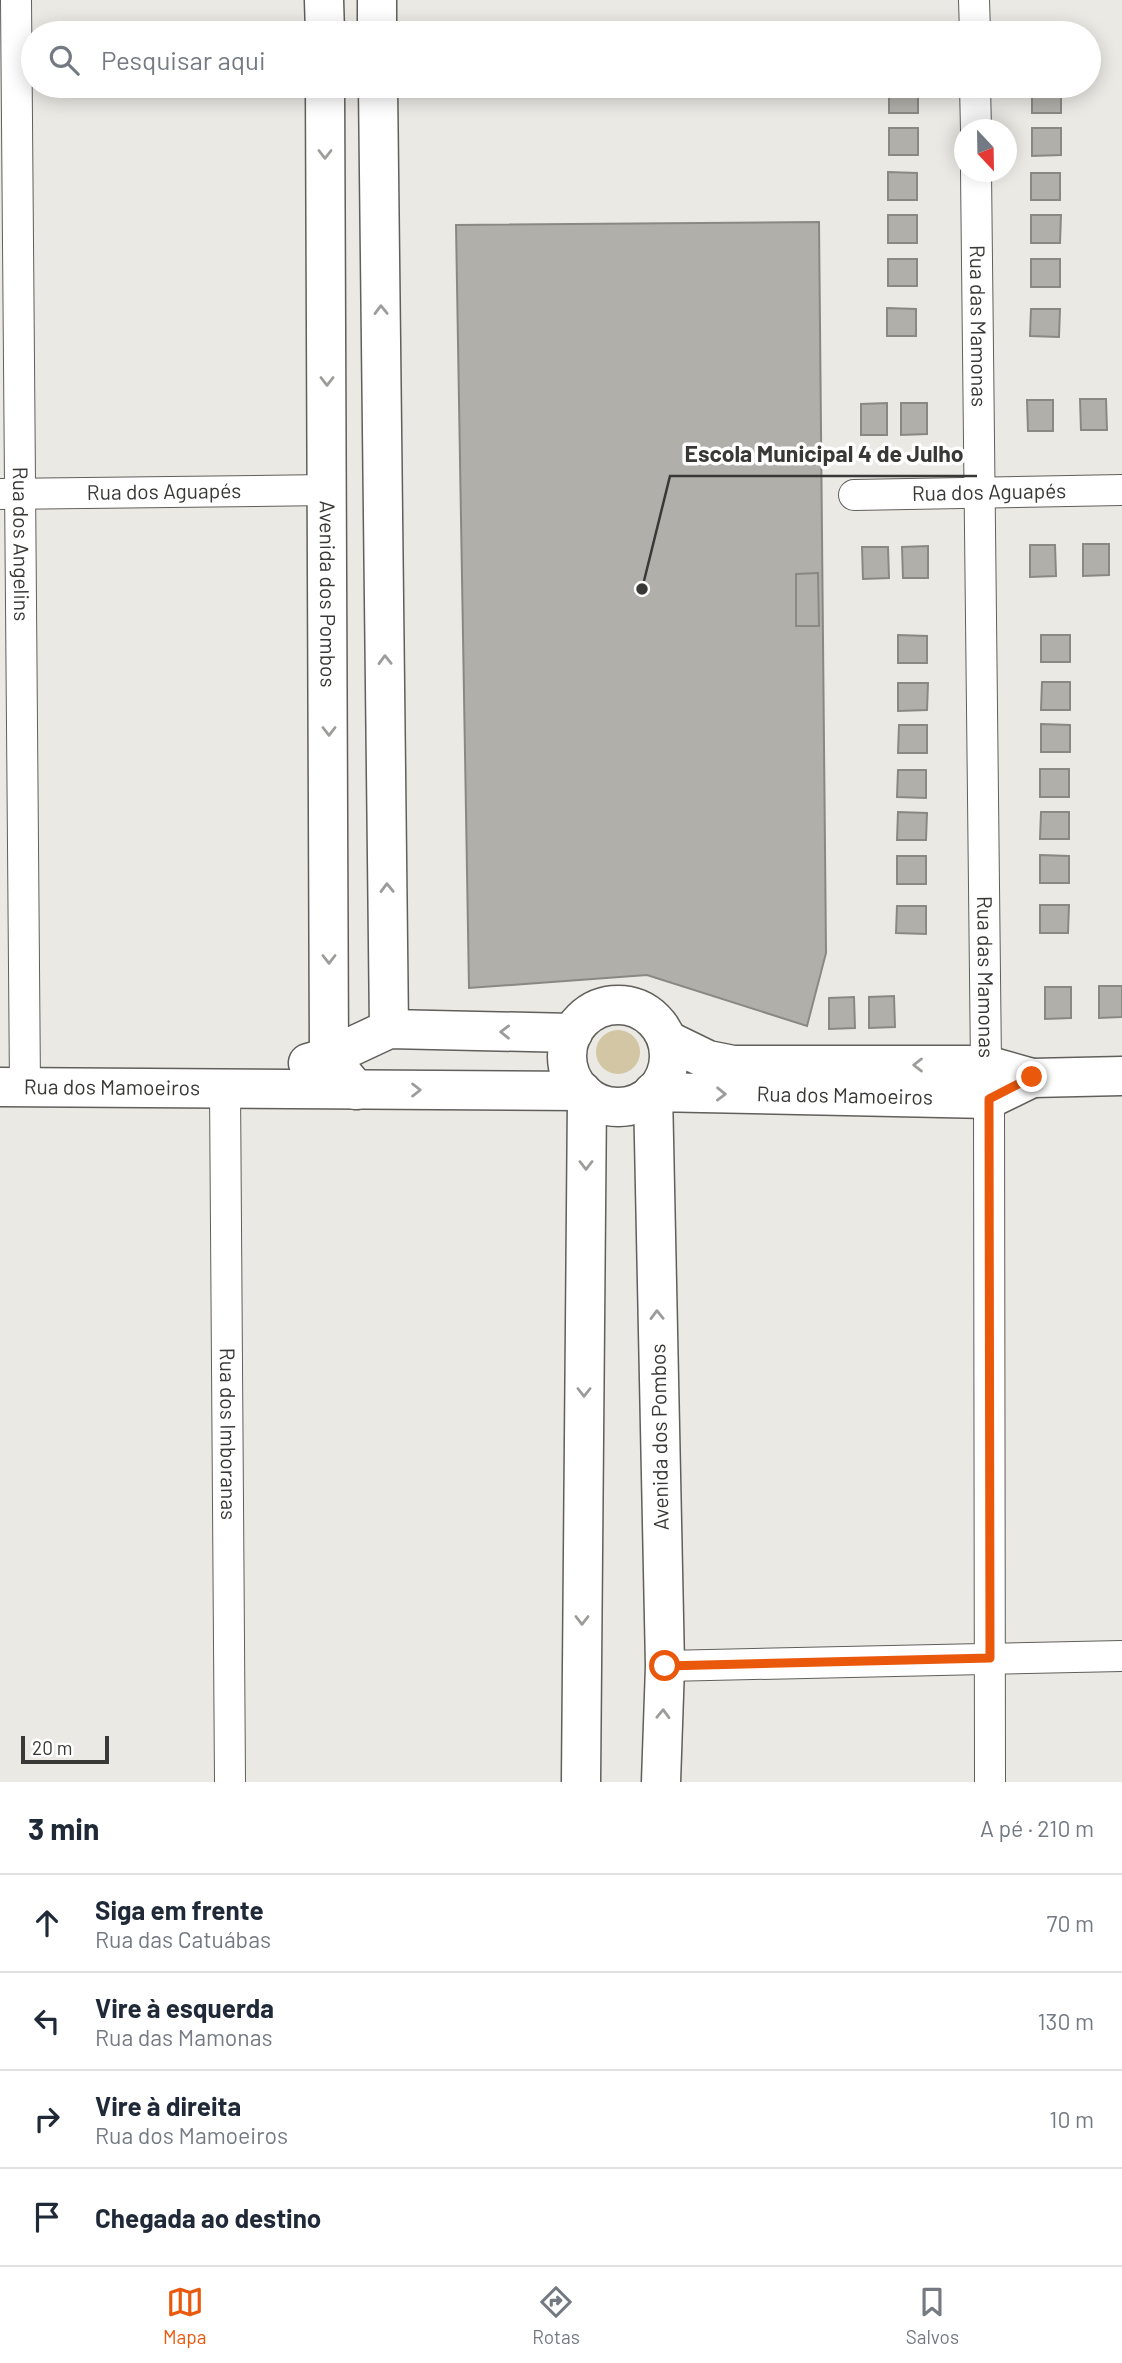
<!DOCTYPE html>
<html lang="pt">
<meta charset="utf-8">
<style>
:root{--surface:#fff;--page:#f2f2f3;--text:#1f2937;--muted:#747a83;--line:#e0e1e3;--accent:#ea580c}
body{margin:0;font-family:Barlow,sans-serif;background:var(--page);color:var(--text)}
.compass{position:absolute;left:954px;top:119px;width:63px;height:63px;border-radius:50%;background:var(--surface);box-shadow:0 4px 18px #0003;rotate:158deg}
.scale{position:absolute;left:21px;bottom:18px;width:88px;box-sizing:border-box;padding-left:7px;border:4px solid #383836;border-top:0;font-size:19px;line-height:24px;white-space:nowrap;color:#383836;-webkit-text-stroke:5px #fff;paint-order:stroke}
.stop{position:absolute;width:21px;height:21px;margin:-16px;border:5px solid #ea580c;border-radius:50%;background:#fff}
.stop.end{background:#ea580c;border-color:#fff;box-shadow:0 2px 7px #0008}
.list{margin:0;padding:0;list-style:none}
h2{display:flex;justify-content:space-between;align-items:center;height:91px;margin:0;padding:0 28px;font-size:30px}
h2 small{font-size:23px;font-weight:400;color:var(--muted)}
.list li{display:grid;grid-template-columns:46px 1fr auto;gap:21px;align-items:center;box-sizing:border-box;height:98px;padding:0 28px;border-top:2px solid var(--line)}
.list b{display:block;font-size:26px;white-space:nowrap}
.list p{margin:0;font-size:23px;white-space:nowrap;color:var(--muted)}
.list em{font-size:23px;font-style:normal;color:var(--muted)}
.icon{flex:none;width:38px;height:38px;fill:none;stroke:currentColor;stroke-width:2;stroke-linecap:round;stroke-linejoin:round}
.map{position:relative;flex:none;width:1122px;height:1782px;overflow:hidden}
.search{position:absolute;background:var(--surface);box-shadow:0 4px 18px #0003;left:21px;right:21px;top:21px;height:77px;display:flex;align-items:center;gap:18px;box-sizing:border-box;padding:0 24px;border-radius:38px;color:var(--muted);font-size:26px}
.sheet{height:483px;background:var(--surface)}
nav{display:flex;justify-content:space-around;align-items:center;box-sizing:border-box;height:98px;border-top:2px solid var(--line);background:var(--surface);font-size:19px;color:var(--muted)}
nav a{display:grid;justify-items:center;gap:4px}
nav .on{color:var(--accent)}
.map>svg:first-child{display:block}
</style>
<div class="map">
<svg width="1122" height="1782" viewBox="0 0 1122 1782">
<rect width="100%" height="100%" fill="#ebe9e4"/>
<circle fill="#d2c6a4" cx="618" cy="1052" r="22"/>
<g fill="#b1afaa" stroke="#8a8883" stroke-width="2">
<rect x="889" y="86" width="29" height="27"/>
<rect x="1032" y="86" width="29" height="27"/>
<rect x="889" y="128" width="29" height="27"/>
<polygon points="1032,128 1061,128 1061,155 1032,156"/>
<polygon points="888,172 917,173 917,200 888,200"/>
<rect x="1031" y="173" width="29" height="27"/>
<rect x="888" y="215" width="29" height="28"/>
<polygon points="1031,215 1061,215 1060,243 1031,243"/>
<polygon points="819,222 826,953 807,1026 647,975 469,988 456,225"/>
<rect x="888" y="259" width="29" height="27"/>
<rect x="1031" y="259" width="29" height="28"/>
<polygon points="887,308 916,309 916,336 887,336"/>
<polygon points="1031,309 1060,309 1059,337 1030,336"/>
<polygon points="1080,399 1106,399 1107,430 1081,430"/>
<polygon points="1027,400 1053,400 1053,431 1028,431"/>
<polygon points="887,403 887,435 861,435 861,404"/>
<polygon points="901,403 927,403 927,434 901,435"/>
<polygon points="1083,544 1109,544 1109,575 1083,576"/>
<polygon points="1030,545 1055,545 1056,576 1030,577"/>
<polygon points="928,546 928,578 903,578 902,547"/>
<polygon points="862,547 888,547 889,578 863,579"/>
<polygon points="818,573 819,626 796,626 796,574"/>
<polygon points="898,635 927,636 927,663 898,663"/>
<rect x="1041" y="635" width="29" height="27"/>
<polygon points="1042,682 1070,682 1070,710 1041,710"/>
<polygon points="898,683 928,683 927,710 898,711"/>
<polygon points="1041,724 1070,725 1070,752 1041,752"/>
<polygon points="899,725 927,725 927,753 898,753"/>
<rect x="1040" y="769" width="29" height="28"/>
<polygon points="898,770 926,770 926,798 897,797"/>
<polygon points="898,812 927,813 926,840 897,840"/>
<polygon points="1041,812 1069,812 1069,839 1040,839"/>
<polygon points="1040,855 1069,856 1069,883 1040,883"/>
<rect x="897" y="856" width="29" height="28"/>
<polygon points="1040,905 1069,905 1068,933 1040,933"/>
<polygon points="897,906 926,906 926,934 896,933"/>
<polygon points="1099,986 1122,986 1122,1017 1099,1018"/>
<polygon points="1045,987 1071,987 1071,1018 1045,1019"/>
<polygon points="894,996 895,1027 869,1028 869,997"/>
<polygon points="854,997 855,1028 829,1029 829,998"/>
</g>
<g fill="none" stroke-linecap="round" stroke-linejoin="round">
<g stroke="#615f5b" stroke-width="32">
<g id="street">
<path id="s1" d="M16 0 25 1087"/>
<polyline points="974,0 975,33"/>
<polyline points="975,86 976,130"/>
<path id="s2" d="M976 172 986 1065 989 1099 990 1782"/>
<path id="s3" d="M0 494 328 490"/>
<path id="s4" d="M854 495 1122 490"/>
<path id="s5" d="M225 1088 230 1782"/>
<polyline points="665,1666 1122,1656"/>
</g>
</g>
<g stroke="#615f5b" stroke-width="41">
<g id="secondary">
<polyline points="324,0 325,33"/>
<polyline points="377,0 377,33"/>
<path id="s6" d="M325 86 329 1057 356 1090"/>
<polyline points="378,86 389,1029"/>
<circle cx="618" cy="1056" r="51"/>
<polyline points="667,1040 708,1060 733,1065 986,1065 1032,1078 1122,1076"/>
<polyline points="308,1063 329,1057 389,1029 573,1033"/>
<path id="s7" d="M0 1087 582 1091"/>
<polyline points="581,1782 587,1096"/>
<path id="s8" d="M661 1782 665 1666 653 1092 989 1099 1032 1078"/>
</g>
</g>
<use href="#street" stroke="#fff" stroke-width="30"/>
<use href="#secondary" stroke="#fff" stroke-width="38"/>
</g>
<defs><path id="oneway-chevron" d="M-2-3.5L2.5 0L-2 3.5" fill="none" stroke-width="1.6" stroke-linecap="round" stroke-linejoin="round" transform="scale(1.75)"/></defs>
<g stroke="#9c9c9a">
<use href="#oneway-chevron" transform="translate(325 154) rotate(90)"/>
<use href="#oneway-chevron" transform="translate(381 310) rotate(-91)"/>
<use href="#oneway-chevron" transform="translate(327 381) rotate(90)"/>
<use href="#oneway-chevron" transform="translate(385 660) rotate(-91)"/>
<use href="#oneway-chevron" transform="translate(329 731) rotate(90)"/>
<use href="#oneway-chevron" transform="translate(387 888) rotate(-91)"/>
<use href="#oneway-chevron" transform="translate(329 959) rotate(90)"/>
<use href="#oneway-chevron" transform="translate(505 1032) rotate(-179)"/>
<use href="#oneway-chevron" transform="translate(918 1065) rotate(180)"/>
<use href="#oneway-chevron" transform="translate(416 1090)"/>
<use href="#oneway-chevron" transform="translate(721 1094) rotate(1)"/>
<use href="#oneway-chevron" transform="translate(586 1165) rotate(90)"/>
<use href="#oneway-chevron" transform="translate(657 1315) rotate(-91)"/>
<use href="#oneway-chevron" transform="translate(584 1392) rotate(90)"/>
<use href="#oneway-chevron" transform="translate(582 1620) rotate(90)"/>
<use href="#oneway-chevron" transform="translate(663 1714) rotate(-88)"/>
</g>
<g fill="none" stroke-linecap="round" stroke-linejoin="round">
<polyline stroke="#ea580c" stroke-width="9" points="665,1666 990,1658 989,1099 1032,1077"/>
</g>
<g text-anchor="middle" stroke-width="7" stroke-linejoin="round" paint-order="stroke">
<g font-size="21" fill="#383836" stroke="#fff">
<text dy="7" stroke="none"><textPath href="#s2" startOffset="154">Rua das Mamonas</textPath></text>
<text dy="7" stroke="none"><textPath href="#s3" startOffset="164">Rua dos Aguapés</textPath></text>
<text dy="7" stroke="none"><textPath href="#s4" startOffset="135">Rua dos Aguapés</textPath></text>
<text dy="7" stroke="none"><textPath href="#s1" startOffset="544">Rua dos Angelins</textPath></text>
<text dy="7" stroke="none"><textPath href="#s6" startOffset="508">Avenida dos Pombos</textPath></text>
<text dy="7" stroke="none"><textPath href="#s2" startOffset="805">Rua das Mamonas</textPath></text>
<text dy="7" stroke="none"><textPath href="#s7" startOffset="112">Rua dos Mamoeiros</textPath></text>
<text dy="7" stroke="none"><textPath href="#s8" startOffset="882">Rua dos Mamoeiros</textPath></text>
<text dy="7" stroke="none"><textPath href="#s5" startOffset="346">Rua dos Imboranas</textPath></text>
<text transform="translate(660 1437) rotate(-91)" y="7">Avenida dos Pombos</text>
</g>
</g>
<path fill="none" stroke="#383836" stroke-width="2.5" d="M642 589L670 476H977"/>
<circle fill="#383836" stroke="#fff" stroke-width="2.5" cx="642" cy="589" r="7"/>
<g font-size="23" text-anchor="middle" font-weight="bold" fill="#383836" stroke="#fff" stroke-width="7" stroke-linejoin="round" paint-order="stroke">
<text x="824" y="462">Escola Municipal 4 de Julho</text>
</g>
</svg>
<svg class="compass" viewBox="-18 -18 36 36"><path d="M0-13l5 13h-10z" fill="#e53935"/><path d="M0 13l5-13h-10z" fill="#747a83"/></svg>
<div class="scale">20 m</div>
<div class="stop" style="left:665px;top:1666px"></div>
<div class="stop end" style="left:1032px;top:1077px"></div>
<div class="search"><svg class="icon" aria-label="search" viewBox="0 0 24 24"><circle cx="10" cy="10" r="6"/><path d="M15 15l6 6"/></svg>Pesquisar aqui</div>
</div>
<section class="sheet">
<h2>3 min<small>A pé · 210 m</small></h2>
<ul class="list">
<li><svg class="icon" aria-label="ahead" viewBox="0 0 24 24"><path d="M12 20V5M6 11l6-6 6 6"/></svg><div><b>Siga em frente</b><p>Rua das Catuábas</p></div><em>70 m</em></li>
<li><svg class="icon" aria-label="left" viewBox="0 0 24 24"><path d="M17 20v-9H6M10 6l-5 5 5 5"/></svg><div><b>Vire à esquerda</b><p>Rua das Mamonas</p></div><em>130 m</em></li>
<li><svg class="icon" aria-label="right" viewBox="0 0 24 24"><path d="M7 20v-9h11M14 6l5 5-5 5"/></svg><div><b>Vire à direita</b><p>Rua dos Mamoeiros</p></div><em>10 m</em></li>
<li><svg class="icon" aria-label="arrive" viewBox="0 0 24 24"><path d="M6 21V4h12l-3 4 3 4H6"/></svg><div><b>Chegada ao destino</b></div></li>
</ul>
</section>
<nav>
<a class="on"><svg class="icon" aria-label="map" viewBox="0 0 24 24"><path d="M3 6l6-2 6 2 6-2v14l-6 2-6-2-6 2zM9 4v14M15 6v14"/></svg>Mapa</a>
<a><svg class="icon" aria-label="directions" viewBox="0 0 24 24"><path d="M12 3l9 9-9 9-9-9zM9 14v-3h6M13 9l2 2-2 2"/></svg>Rotas</a>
<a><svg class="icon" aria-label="saved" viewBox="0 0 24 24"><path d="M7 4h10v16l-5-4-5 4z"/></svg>Salvos</a>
</nav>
